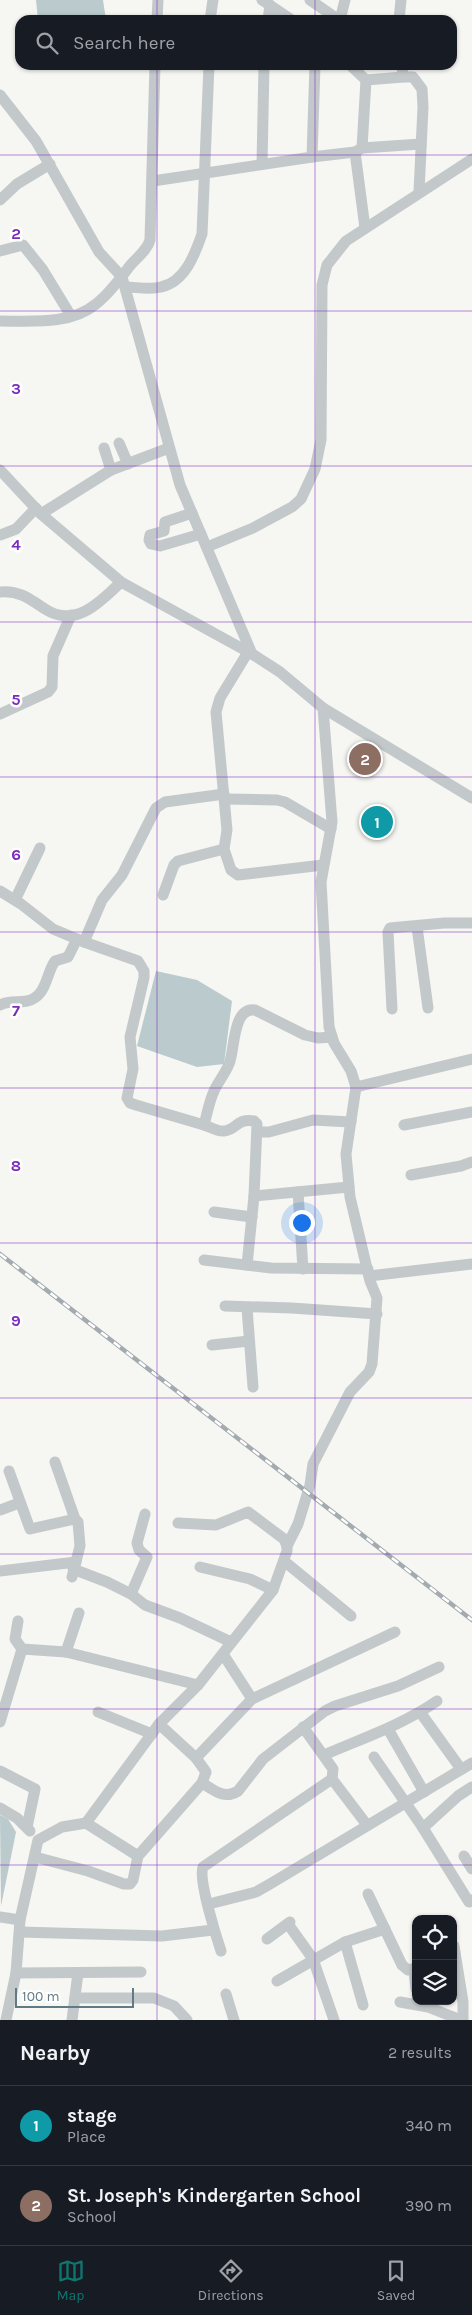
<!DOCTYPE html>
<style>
:root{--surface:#171b24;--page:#20242c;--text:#f1f3f6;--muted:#9ea1a6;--line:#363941;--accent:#0f766e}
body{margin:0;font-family:Karla,sans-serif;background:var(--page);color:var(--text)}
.controls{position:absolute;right:15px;bottom:15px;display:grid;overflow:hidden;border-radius:10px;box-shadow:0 1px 4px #0004}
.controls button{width:45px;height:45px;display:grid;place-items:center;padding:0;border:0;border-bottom:1px solid var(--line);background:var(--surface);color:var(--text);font:25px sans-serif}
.scale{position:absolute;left:15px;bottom:12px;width:119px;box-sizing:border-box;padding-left:5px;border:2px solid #627a86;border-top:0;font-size:14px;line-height:18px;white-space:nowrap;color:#627a86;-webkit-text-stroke:4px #fff;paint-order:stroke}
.you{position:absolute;left:301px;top:1222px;width:18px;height:18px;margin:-12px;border:4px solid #fff;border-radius:50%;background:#1a73e8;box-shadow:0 0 0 8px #1a73e833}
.badge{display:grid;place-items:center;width:32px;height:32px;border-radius:50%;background:var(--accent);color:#fff;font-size:16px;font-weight:700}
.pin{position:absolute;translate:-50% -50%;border:2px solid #fff;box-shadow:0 1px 5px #0006}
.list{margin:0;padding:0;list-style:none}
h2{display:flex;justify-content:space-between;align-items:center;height:65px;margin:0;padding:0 20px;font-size:21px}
h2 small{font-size:16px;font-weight:400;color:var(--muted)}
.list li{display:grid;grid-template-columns:32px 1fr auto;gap:15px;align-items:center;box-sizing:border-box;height:80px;padding:0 20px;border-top:1px solid var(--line)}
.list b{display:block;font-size:19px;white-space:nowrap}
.list p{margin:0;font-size:16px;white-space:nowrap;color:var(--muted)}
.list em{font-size:16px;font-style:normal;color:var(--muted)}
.icon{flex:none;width:28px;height:28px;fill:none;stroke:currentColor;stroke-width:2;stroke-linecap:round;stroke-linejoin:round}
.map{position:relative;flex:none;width:472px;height:2020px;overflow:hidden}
.search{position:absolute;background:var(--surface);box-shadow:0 1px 4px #0004;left:15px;right:15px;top:15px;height:55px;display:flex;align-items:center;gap:12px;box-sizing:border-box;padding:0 18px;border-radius:15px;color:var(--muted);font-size:19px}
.sheet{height:225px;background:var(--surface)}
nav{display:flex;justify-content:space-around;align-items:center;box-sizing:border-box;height:70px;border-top:1px solid var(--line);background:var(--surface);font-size:14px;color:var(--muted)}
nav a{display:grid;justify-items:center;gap:2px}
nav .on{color:var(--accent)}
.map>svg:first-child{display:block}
</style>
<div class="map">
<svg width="472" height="2020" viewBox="0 0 472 2020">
<rect width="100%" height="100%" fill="#f6f6f2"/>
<g fill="#bacacd">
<polygon points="36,0 103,0 106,20 38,20"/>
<polygon points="156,971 197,980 232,1001 224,1064 197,1067 137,1046"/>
<polygon points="0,1815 8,1819 16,1832 1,1906"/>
</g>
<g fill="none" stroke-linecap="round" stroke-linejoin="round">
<g stroke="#c3c8cb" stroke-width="11">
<polyline points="262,0 292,20"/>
<polyline points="310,0 339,20"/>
<polyline points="157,20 158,0"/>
<polyline points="210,20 213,0"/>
<polyline points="268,20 270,5"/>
<polyline points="340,20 345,0"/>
<polyline points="399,20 401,0"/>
<polyline points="315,65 312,157 355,152 362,148 421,144"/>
<polyline points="350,65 366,80"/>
<polyline points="402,65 403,77 413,77 422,89 423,107 419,192"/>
<polyline points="0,95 36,141 99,252 122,277 180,485 252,654"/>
<polyline points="362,148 366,80 403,77"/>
<polyline points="355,152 365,228"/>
<polyline points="262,164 264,65"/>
<polyline points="153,181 312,157"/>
<polyline points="0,200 17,184 50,164"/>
<polyline points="0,251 23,245 43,270 71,316"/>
<path d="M126 287C136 287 150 290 161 287 185 282 195 254 202 234L209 65"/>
<path d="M0 321C31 321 71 325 96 304 109 294 120 279 129 267 136 258 147 251 150 240L155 65"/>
<polyline points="119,443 128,464"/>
<polyline points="104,448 111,470"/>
<polyline points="0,470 41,514 121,582 252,654 280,672 323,708 472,798"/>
<polyline points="192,513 165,522 164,531 150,535 149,540 151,544 160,546 201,534"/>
<polyline points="41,514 111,470 169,448"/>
<polyline points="0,535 16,529 36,508"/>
<polyline points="207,547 253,528 292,507 301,499 315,469 321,440 322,285 327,265 346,241 472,159"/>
<path d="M0 592C19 590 30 599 45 609 76 629 101 601 121 582"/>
<polyline points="248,652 220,698 216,712 227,830 224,849 231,870 238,875 323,865"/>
<polyline points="0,714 48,692 52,687 53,656 71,615"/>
<polyline points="225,799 277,800 285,802 331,829"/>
<polyline points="0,891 21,904 53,929 84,942 102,900 122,875 156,808 165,802 224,794"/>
<polyline points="163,895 174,865 178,861 224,849"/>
<polyline points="15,900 40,848"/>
<polyline points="417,927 428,1008"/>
<path d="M84 942 138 961 144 971V978L130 1037 133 1069 127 1098 130 1103 136 1105 204 1125C207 1114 209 1102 214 1091 218 1082 225 1074 229 1064 235 1051 232 1007 255 1010L305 1035 318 1038 332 1037"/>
<path d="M0 1005C10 1000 17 1003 27 1001 47 997 46 973 55 961L68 957 77 939"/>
<polyline points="392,1009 388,932 390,928 444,923 472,923"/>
<polyline points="356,1087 472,1059"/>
<path d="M204 1125C210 1127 218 1132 224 1131 237 1130 236 1118 254 1121L257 1124 254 1196 247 1265"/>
<polyline points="404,1125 472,1112"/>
<polyline points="258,1132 269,1132 313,1120 351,1122"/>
<polyline points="411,1175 461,1166 472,1162"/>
<polyline points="298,1192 303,1269"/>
<polyline points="254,1196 349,1187"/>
<polyline points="214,1212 252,1217"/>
<polyline points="204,1260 271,1268 368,1269"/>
<polyline points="369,1276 472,1264"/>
<polyline points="225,1306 292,1308 377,1314"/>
<polyline points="247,1308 253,1387"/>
<polyline points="212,1345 249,1341"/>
<polyline points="55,1462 75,1519 78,1522 80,1546 72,1577"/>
<polyline points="9,1471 30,1529 75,1519"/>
<polyline points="0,1510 19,1503"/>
<polyline points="287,1546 298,1524 310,1485 313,1464 350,1392 369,1372 372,1364 377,1298 370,1281 350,1197 346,1154 356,1087 351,1071 334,1043 329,1027 321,882 332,822 323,708"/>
<polyline points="284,1561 351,1616"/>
<polyline points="200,1567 250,1579 273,1590"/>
<polyline points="73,1569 107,1582 131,1594 145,1605 180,1618 231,1642"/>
<polyline points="0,1571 76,1562"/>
<polyline points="131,1594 147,1557 139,1550 137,1543 145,1514"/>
<polyline points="22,1649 66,1652 198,1685"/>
<polyline points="66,1652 79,1613"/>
<polyline points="223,1654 252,1699"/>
<polyline points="98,1712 152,1734"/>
<polyline points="420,1712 461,1769"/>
<polyline points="0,1722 22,1649 15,1639 18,1621"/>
<polyline points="388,1729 424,1792"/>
<path d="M324 1755C363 1738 402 1725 437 1701"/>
<polyline points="374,1757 423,1828 469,1902 472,1900"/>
<polyline points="196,1758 252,1699 395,1632"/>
<polyline points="0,1771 35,1789 27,1827"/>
<polyline points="332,1779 367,1825"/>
<path d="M202 1783C214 1790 224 1800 238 1791L263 1759 325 1711 335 1706 398 1686 439 1667"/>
<polyline points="0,1808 17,1818 30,1831"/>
<polyline points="86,1823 159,1724 198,1685 273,1590 287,1551 287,1546 284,1539 248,1512 216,1525 178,1523"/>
<polyline points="423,1828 458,1796 472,1787"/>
<polyline points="464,1856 472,1869"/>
<polyline points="35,1857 88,1871 124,1884 130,1884 133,1880 138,1856 202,1783 206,1772 196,1758 159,1724"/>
<polyline points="368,1894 402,1965 408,1970 416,1968"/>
<polyline points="209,1904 256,1892 270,1884 472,1763"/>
<polyline points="0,1917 20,1920"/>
<polyline points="288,1924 313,1959 334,2020"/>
<polyline points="20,1932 162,1936 213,1930"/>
<polyline points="267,1939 290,1922"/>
<polyline points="345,1942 363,2005"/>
<polyline points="454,1946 463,2002 463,2020"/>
<path d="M221 1951C216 1936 198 1879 203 1867L332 1779 333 1769 303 1727"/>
<polyline points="414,1969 416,1989"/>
<polyline points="16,1973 141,1972"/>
<polyline points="277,1981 345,1942 385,1929"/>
<polyline points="226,1994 234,2020"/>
<polyline points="75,1998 154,1998 174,2006 187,2020"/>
<polyline points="400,2002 428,2007 461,2020"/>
<polyline points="6,2020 16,1973 20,1920 38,1840 62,1827 86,1823 138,1856"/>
<polyline points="72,2020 78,1973"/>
</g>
<g stroke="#a3abb0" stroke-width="4.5">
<polyline id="rail" points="0,1254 472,1620"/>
</g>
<use href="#rail" stroke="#fff" stroke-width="2.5" stroke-dasharray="8" stroke-linecap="butt"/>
</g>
<path fill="none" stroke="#7b2cbf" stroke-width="1" stroke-opacity="0.55" d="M157 0V20M315 0V20M157 65V2020M315 65V2020M0 155H472M0 311H472M0 466H472M0 622H472M0 777H472M0 932H472M0 1088H472M0 1243H472M0 1398H472M0 1554H472M0 1709H472M0 1865H472"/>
<g font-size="16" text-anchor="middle" font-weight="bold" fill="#7b2cbf" stroke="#fff" stroke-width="5" stroke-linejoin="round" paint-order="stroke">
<text x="16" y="239">2</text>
<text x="16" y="394">3</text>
<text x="16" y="550">4</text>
<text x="16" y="705">5</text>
<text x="16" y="860">6</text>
<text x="16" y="1016">7</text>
<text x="16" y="1171">8</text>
<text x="16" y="1326">9</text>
</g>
</svg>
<div class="controls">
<button><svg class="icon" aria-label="locate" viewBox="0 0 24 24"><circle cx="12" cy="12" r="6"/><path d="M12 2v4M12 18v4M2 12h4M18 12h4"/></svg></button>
<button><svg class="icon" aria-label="layers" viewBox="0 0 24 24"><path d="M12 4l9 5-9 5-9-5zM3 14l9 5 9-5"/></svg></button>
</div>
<div class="scale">100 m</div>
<div class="you"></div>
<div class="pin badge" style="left:377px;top:822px;background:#0f9aa8">1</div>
<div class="pin badge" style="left:365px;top:759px;background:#8d6e63">2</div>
<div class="search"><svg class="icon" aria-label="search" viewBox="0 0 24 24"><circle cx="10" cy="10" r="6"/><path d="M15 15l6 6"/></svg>Search here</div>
</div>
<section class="sheet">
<h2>Nearby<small>2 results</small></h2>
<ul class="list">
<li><span class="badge" style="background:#0f9aa8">1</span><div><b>stage</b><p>Place</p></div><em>340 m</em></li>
<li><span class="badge" style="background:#8d6e63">2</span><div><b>St. Joseph's Kindergarten School</b><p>School</p></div><em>390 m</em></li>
</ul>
</section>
<nav>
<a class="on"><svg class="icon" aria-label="map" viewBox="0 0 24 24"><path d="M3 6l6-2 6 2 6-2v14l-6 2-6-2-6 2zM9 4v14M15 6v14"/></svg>Map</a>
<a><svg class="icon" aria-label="directions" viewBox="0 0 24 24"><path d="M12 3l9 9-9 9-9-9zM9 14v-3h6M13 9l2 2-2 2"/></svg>Directions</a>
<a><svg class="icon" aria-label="saved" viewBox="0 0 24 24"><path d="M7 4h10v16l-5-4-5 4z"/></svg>Saved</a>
</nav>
